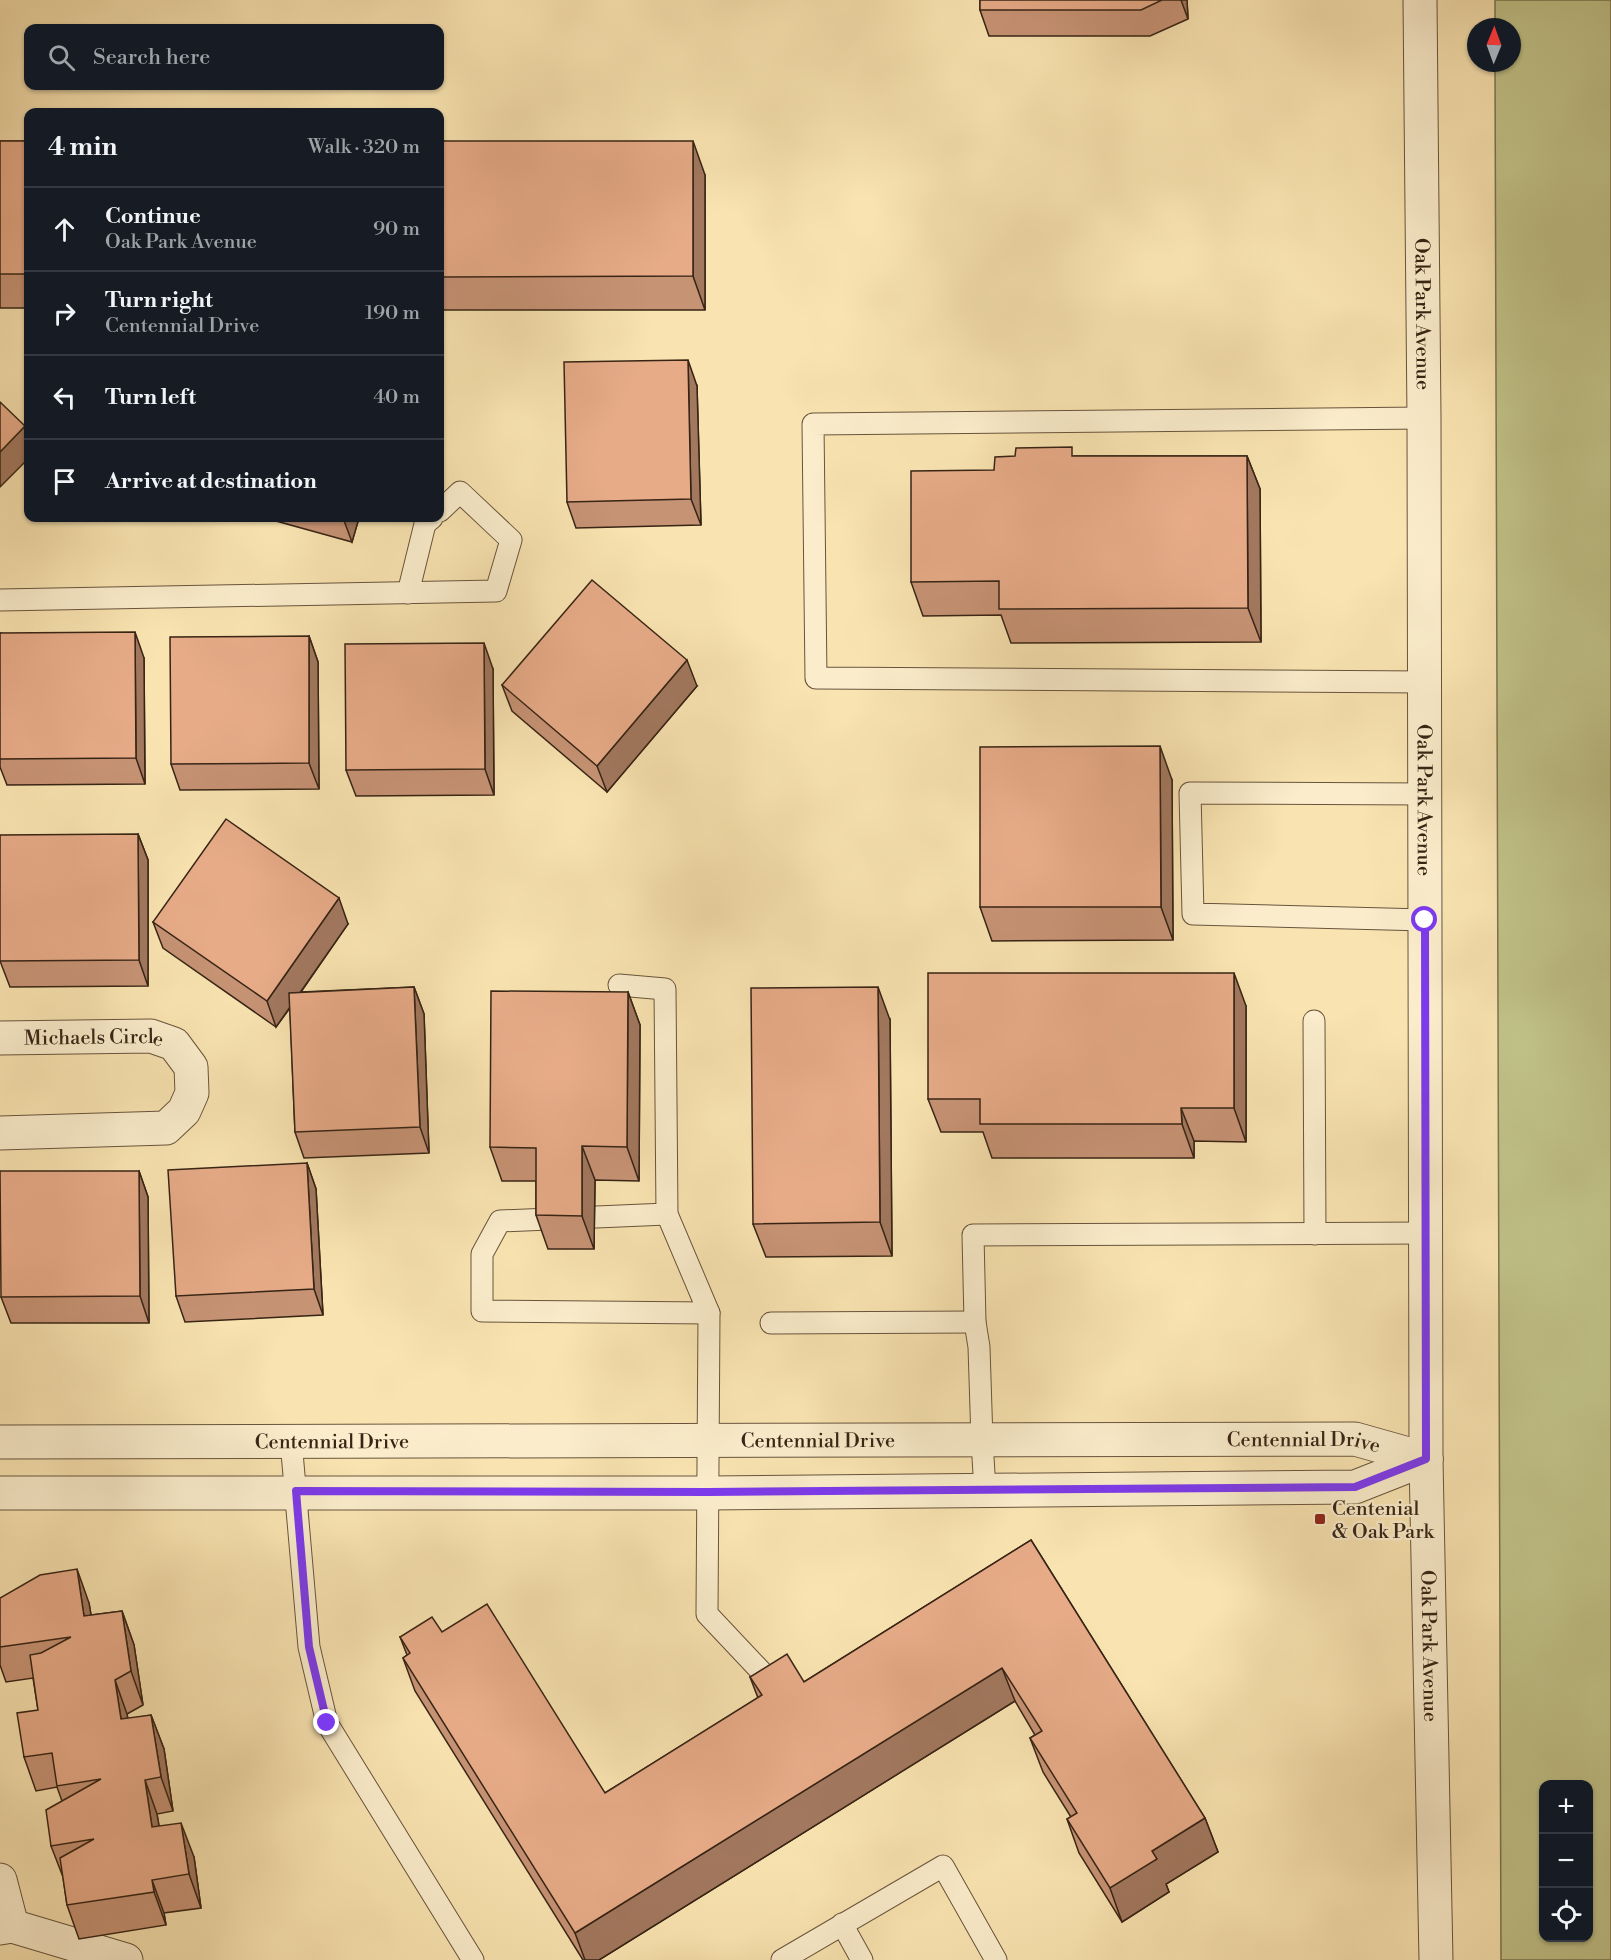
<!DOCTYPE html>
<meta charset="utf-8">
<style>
:root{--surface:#171b24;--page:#242831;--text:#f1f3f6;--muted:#9ea1a6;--line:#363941}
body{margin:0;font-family:"Libre Bodoni",serif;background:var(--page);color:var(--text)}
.controls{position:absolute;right:18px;bottom:18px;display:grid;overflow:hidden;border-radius:12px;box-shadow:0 2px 4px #0004}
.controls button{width:54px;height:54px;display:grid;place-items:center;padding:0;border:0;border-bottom:2px solid var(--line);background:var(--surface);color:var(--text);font:30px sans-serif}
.compass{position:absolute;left:1467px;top:18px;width:54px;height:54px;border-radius:50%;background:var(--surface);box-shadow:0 2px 4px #0004;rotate:1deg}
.stop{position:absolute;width:18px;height:18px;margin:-14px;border:4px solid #7c3aed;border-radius:50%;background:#fff}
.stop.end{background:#7c3aed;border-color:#fff;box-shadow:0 2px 6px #0008}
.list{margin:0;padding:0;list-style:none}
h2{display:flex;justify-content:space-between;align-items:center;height:78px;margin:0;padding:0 24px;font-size:26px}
h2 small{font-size:20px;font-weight:400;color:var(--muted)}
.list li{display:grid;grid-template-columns:39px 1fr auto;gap:18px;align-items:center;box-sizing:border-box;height:84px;padding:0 24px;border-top:2px solid var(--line)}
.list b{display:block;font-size:22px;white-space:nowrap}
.list p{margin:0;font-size:20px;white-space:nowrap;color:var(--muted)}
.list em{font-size:20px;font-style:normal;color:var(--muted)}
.icon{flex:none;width:33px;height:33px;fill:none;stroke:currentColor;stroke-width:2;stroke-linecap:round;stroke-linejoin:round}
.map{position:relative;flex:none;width:1611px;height:1960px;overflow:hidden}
.search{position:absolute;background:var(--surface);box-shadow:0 2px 4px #0004;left:24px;top:24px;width:420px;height:66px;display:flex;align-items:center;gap:15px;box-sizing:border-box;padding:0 21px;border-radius:12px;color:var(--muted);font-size:22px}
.panel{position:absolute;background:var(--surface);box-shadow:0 2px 4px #0004;left:24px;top:108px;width:420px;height:414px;border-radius:12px}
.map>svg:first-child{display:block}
</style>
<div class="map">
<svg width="1611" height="1960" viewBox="0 0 1611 1960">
<rect width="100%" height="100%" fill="#f9e4b1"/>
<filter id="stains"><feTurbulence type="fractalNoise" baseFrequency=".00333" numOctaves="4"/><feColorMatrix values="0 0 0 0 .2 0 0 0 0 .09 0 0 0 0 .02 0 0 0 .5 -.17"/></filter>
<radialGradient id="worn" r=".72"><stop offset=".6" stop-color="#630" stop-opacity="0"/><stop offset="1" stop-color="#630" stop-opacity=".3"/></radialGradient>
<path fill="#c1c389" stroke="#7c744f" stroke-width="1.5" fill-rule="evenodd" d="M1495 0H1611V1960H1501L1495 63H1512V27H1495ZM1544 1784H1588V1938H1544Z"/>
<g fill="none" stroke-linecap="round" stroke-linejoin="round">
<g stroke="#68543c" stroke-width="23">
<g id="service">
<polyline points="1424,418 813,424 816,678 1425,682"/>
<polyline points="408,593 425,524 432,518"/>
<polyline points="0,600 496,591 511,540 460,492 440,511"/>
<polyline points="1425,794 1190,793 1193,914 1425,920"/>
<polyline points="619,985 665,989 667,1214 709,1313 707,1614 773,1684"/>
<polyline points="1314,1021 1315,1234"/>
<polyline points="667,1214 500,1221 482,1254 482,1311 709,1313"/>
<polyline points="771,1323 975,1322"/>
<polyline points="291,1441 309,1647 327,1723 473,1960"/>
<polyline points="985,1490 982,1441 979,1347 975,1322 973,1235 1425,1233"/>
<polyline points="842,1924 862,1960"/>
<polyline points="782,1960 943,1866 996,1960"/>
</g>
</g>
<g stroke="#68543c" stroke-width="35">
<g id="minor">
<path id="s1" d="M0 1038 151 1036 174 1044 191 1067 192 1093 184 1111 166 1128 0 1133"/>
<path id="s2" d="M0 1442 1355 1439 1426 1459"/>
<polyline points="0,1493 708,1493 1355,1487 1426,1459"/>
<polyline points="0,1880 12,1926 0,1928"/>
<polyline points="12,1926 126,1960"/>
</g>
</g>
<g stroke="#68543c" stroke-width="35">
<g id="tertiary">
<path id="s3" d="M1420 0 1424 418 1426 1459 1436 1960"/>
</g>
</g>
<use href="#service" stroke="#fbedcc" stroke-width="21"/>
<use href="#minor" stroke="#fbedcc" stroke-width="33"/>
<use href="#tertiary" stroke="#fbedcc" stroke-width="33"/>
</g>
<g fill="#c79375" stroke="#372415" stroke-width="1.5">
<polygon points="980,0 1187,0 1188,19 1150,36 989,36 980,10"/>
<rect x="0" y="141" width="28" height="167"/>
<polygon points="440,141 705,175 705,310 440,310"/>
<polygon points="697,386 701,525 576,528 567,502"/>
<polygon points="1075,456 1247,456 1260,489 1261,642 1011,643 1001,615 923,616 911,582 994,470"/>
<polygon points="265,518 359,518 352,542"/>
<polygon points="0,633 144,658 145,784 7,785 0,767"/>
<polygon points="309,636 318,662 319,789 180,790 171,764"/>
<polygon points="493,669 494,795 356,796 346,770"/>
<polygon points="502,685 697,686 607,792 512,711"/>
<polygon points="1172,780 1173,940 992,941 980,907"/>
<polygon points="138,834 148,860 148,986 10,987 0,961"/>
<polygon points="153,922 348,924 301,992 414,987 424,1014 429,1153 304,1158 295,1132 290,1008 276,1027 163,948"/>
<polygon points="628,992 640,1025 639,1181 595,1180 594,1249 548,1249 536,1215 536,1181 502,1181 490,1147"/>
<polygon points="1246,1006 1246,1142 1194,1141 1194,1158 992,1158 983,1132 941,1132 928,1099"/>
<polygon points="890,1020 892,1256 766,1257 753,1224"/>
<polygon points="307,1163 316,1189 323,1315 185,1322 176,1296"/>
<polygon points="139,1171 148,1197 149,1323 11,1323 1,1297"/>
<polygon points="1031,1540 1205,1818 1218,1852 1166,1884 1169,1892 1122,1922 1079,1853 1067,1819 1071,1817 1043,1772 1030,1738 1035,1735 1015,1701 599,1960 583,1960 415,1691 403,1658 407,1655 400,1637 442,1632 605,1793 758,1698 750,1677 804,1682"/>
<polygon points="0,1598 89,1603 91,1615 122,1611 134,1645 143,1705 127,1714 128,1719 151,1715 164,1749 173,1811 157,1814 159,1826 194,1857 201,1908 164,1913 166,1925 79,1939 67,1905 63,1877 51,1846 62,1801 57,1787 36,1791 24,1757 38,1710 33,1678 6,1682 0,1665"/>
</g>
<g fill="#a2785f" stroke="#372415" stroke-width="1.5">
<polygon points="1181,0 1187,0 1188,19"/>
<polygon points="693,141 705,175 705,310 693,276"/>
<polygon points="688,360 697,386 701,525 691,499"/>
<polygon points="25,426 28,436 28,459 0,487 0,452"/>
<polygon points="1247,456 1260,489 1261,642 1248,608"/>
<polygon points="343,518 359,518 352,542"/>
<polygon points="135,632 144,658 145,784 136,758"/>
<polygon points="309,636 318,662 319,789 309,763"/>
<polygon points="484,643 493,669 494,795 485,769"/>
<polygon points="687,660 697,686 607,792 597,766"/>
<polygon points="1160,746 1172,780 1173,940 1161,907"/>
<polygon points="138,834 148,860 148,986 139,960"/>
<polygon points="339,898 348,924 276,1027 267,1001"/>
<polygon points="1234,973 1246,1006 1246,1142 1234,1108"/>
<polygon points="414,987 424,1014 429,1153 420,1127"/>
<polygon points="878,987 890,1020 892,1256 880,1222"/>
<polygon points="628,992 640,1025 639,1181 627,1147"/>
<polygon points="1181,1108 1194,1141 1194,1158 1182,1124"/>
<polygon points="582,1146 595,1180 594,1249 582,1216"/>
<polygon points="307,1163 316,1189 323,1315 314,1289"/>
<polygon points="139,1171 148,1197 149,1323 140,1296"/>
<polygon points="77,1569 89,1603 97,1650 84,1616"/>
<polygon points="122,1611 134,1645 143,1705 131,1671"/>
<polygon points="1002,1668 1015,1701 599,1960 585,1960 575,1933"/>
<polygon points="115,1680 127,1714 133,1753 121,1719"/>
<polygon points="151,1715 164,1749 173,1811 161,1777"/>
<polygon points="145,1780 157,1814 165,1861 152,1827"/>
<polygon points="1205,1818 1218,1852 1166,1884 1169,1892 1122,1922 1110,1888 1152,1851"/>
<polygon points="181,1823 194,1857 201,1908 189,1874"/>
<polygon points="152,1880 164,1913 166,1925 154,1892"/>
</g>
<g fill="#e7ab88" stroke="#372415" stroke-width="1.5">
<polygon points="980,0 1162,0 1141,10 980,10"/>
<rect x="0" y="141" width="28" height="133"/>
<polygon points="440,141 693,141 693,276 440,277"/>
<polygon points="688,360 691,499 567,502 564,362"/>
<polygon points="0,402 25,426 0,452"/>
<polygon points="1072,447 1072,456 1247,456 1248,608 999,609 999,581 911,582 911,471 994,470 995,457 1015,456 1016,448"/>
<polygon points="592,580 687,660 597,766 502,685"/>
<polygon points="135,632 136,758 0,759 0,633"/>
<polygon points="309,636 309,763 171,764 170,637"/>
<polygon points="484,643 485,769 346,770 345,644"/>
<polygon points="1160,746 1161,907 980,907 980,747"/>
<polygon points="226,819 339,898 267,1001 153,922"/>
<polygon points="138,834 139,960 0,961 0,835"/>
<polygon points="928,973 1234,973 1234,1108 1181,1108 1182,1124 980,1124 980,1099 928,1099"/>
<polygon points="414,987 420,1127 295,1132 289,993"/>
<polygon points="878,987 880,1222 753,1224 751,988"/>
<polygon points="491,991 628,992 627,1147 582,1146 582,1216 536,1215 536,1148 490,1147"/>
<polygon points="307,1163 314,1289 176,1296 168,1170"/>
<polygon points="0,1171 139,1171 140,1296 1,1297"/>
<polygon points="1031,1540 1205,1818 1152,1851 1157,1859 1110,1888 1067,1819 1077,1813 1030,1738 1042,1731 1002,1668 575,1933 403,1658 410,1653 400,1637 432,1617 442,1632 487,1604 605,1793 762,1695 750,1677 787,1654 804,1682"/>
<polygon points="77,1569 84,1616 122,1611 131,1671 115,1680 121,1719 151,1715 161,1777 145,1780 152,1827 181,1823 189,1874 152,1880 154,1892 67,1905 60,1858 94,1839 51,1846 46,1810 101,1779 57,1786 52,1753 24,1757 17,1713 38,1710 30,1655 41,1653 71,1637 0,1647 0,1598 40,1575"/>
</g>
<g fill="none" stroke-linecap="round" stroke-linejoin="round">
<polyline stroke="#7c3aed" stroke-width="8" points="327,1723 309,1647 296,1491 708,1492 1355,1487 1426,1459 1425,920"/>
</g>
<rect fill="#8f2418" stroke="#fbedcc" stroke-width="2" x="1314" y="1513" width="12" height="12" rx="3"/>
<g text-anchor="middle" stroke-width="4.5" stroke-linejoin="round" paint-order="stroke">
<g font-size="20" fill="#372415" stroke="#fbedcc">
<text dy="7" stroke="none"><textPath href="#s3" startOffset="314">Oak Park Avenue</textPath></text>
<text dy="7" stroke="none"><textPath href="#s3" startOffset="800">Oak Park Avenue</textPath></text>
<text dy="7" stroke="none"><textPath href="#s1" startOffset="94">Michaels Circle</textPath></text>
<text dy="7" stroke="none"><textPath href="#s2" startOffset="332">Centennial Drive</textPath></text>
<text dy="7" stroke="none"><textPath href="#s2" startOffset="818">Centennial Drive</textPath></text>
<text dy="7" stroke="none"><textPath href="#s2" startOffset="1304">Centennial Drive</textPath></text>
<text dy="7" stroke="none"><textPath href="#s3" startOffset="1646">Oak Park Avenue</textPath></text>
</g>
<g font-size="20" fill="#372415" stroke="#fbedcc" text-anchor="start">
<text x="1332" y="1515">Centenial<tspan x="1332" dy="23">&amp; Oak Park</tspan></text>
</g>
</g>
<rect width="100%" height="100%" filter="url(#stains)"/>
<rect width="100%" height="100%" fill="url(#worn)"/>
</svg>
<div class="controls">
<button>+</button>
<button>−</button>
<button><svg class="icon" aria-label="locate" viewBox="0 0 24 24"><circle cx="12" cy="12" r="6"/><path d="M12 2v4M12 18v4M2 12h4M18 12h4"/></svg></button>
</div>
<svg class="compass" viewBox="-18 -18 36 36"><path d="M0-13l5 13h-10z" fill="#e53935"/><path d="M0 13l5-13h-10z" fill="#9ea1a6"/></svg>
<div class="stop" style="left:1425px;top:920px"></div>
<div class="stop end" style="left:327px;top:1723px"></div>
<div class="search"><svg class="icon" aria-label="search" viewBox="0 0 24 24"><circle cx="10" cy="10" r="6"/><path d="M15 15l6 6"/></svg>Search here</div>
<section class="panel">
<h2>4 min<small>Walk · 320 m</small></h2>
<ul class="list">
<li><svg class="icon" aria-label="ahead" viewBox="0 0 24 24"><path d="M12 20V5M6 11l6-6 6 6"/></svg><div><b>Continue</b><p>Oak Park Avenue</p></div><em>90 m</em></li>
<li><svg class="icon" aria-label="right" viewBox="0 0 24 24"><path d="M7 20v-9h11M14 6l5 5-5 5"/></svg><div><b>Turn right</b><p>Centennial Drive</p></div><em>190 m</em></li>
<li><svg class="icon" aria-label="left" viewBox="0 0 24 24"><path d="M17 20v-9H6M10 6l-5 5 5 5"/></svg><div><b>Turn left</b></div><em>40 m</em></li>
<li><svg class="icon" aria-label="arrive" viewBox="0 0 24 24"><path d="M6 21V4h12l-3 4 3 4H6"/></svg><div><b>Arrive at destination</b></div></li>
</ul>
</section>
</div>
